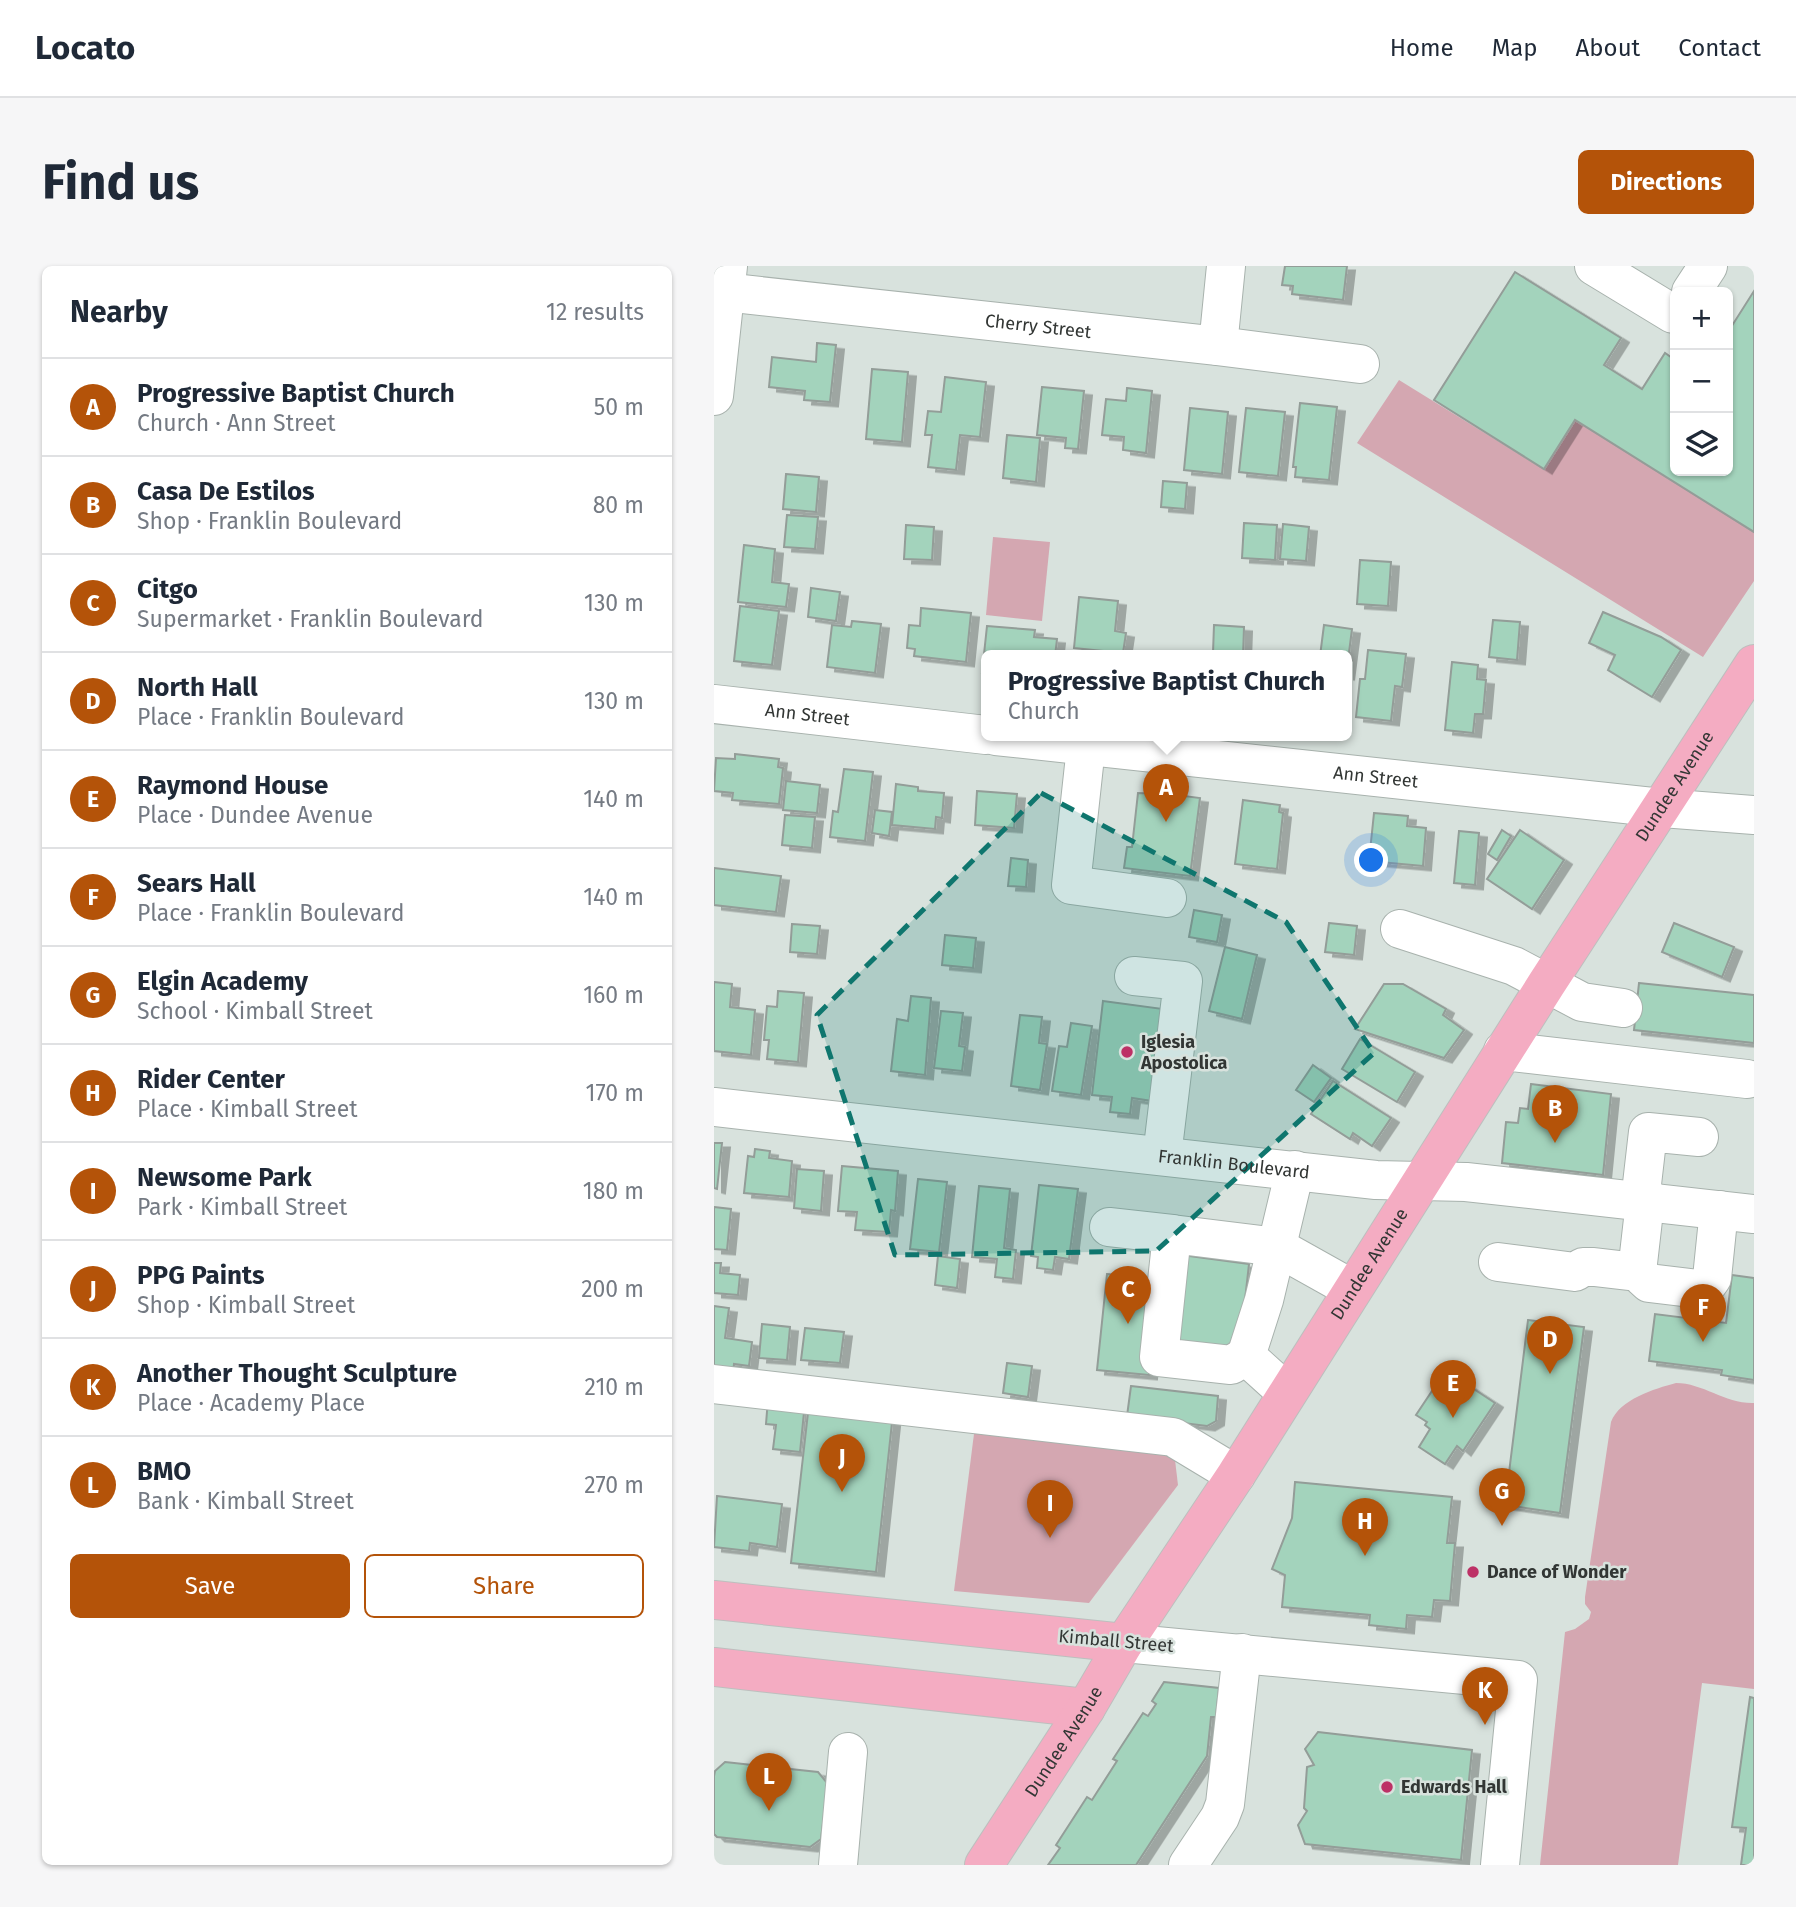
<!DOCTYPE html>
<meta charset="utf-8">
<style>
:root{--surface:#fff;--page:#f6f6f7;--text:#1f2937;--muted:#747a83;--line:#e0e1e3;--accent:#b45309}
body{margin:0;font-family:"Fira Sans",sans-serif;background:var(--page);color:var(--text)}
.controls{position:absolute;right:21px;top:21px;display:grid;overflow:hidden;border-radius:10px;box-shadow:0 2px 5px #0004}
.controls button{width:63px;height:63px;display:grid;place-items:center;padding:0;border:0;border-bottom:2px solid var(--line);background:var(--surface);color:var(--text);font:35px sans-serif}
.you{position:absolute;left:658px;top:595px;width:24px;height:24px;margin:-18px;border:5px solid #fff;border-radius:50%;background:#1a73e8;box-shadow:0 0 0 10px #1a73e833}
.badge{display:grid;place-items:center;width:46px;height:46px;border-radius:50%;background:var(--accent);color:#fff;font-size:23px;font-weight:700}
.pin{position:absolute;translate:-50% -58px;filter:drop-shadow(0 2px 4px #0008)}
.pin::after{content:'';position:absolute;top:37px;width:24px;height:21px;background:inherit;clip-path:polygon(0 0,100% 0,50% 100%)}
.popup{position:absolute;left:267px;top:384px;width:371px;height:91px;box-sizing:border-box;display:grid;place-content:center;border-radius:10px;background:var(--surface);filter:drop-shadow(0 2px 5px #0005);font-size:23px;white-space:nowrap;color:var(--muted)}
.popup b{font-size:26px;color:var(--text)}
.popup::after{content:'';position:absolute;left:50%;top:100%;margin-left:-14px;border:14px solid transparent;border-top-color:var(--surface)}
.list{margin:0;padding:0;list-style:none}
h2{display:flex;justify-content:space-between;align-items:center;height:91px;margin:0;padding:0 28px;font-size:30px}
h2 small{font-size:23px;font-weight:400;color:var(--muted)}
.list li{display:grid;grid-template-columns:46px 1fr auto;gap:21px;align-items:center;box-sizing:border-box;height:98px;padding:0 28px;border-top:2px solid var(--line)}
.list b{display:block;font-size:26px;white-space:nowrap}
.list p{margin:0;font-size:23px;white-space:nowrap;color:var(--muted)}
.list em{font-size:23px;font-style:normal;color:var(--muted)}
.actions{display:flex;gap:14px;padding:21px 28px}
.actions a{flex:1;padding:16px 0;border:2px solid var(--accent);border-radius:10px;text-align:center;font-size:24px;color:var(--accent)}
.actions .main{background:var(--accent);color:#fff}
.icon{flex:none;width:38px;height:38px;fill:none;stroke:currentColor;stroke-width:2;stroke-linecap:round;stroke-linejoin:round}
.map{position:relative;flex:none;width:1040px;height:1599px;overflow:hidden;border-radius:10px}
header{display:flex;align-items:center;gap:42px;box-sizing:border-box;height:98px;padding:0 35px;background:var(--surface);border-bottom:2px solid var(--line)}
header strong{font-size:33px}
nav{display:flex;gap:38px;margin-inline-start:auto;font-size:24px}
.intro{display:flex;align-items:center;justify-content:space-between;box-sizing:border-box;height:168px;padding:0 42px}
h1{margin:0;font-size:49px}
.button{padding:18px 32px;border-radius:10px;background:var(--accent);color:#fff;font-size:24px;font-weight:700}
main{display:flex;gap:42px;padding:0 42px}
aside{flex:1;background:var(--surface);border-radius:10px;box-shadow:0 2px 5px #0004}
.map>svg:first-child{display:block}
</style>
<header>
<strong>Locato</strong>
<nav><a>Home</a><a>Map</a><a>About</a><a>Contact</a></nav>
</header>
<div class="intro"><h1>Find us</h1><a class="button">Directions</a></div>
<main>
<aside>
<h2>Nearby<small>12 results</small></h2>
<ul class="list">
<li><span class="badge">A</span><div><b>Progressive Baptist Church</b><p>Church · Ann Street</p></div><em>50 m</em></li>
<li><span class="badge">B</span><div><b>Casa De Estilos</b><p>Shop · Franklin Boulevard</p></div><em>80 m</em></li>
<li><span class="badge">C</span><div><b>Citgo</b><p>Supermarket · Franklin Boulevard</p></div><em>130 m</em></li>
<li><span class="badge">D</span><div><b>North Hall</b><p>Place · Franklin Boulevard</p></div><em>130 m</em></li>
<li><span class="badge">E</span><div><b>Raymond House</b><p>Place · Dundee Avenue</p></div><em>140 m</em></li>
<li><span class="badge">F</span><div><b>Sears Hall</b><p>Place · Franklin Boulevard</p></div><em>140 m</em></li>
<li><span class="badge">G</span><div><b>Elgin Academy</b><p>School · Kimball Street</p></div><em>160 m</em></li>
<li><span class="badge">H</span><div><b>Rider Center</b><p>Place · Kimball Street</p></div><em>170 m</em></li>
<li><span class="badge">I</span><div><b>Newsome Park</b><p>Park · Kimball Street</p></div><em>180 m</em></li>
<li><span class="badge">J</span><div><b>PPG Paints</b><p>Shop · Kimball Street</p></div><em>200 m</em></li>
<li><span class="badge">K</span><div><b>Another Thought Sculpture</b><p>Place · Academy Place</p></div><em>210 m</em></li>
<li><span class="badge">L</span><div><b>BMO</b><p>Bank · Kimball Street</p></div><em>270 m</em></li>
</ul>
<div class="actions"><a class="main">Save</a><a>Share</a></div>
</aside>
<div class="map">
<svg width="1040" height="1599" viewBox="0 0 1040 1599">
<defs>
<filter id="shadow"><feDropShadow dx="8" dy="4.5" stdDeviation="0" flood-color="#0004"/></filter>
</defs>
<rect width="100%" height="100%" fill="#d8e2dd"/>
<g fill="#d4a7b1">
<polygon points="685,114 829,203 861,154 1040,266 1040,315 989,391 643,177"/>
<polygon points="279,271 336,276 328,355 272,349"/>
<path d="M962 1117C989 1117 1012 1138 1040 1137V1423L988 1417 964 1599H826L851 1366 861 1363 875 1353 877 1346 871 1338V1331L897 1156C906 1133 940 1123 962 1117Z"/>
<polygon points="261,1160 452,1182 461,1194 464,1219 375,1337 240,1325"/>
</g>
<g fill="#a3d3bc" stroke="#939d98" stroke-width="2" filter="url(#shadow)">
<polygon points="571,0 633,0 629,34 578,28 579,20 568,19"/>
<polygon points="801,6 907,72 890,99 928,123 951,87 961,94 961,205 1014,205 1014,66 1040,25 1040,266 861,154 830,203 720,134"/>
<polygon points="103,77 122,79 116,136 90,134 91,125 55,121 58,91 102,96"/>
<polygon points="158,103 194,106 188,176 152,173"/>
<polygon points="231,111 272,116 266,171 246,169 242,204 214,201 218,169 211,169 214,145 227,146"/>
<polygon points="328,121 370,125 364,183 351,182 352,172 323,169"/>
<polygon points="413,122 438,125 432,187 409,184 410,171 388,169 392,133 412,135"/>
<polygon points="586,137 623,141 615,214 581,211 582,201 579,201"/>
<polygon points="476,142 514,146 508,208 470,204"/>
<polygon points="532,142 571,146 564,210 525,206"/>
<polygon points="293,169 326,172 322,216 289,212"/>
<polygon points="72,208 105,211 102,246 69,243"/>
<polygon points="449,215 473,217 471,243 447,241"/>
<polygon points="73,249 104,251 101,283 70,281"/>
<polygon points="530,257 563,259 561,294 528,292"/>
<polygon points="569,258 595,261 592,295 566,293"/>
<polygon points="192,259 220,261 218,294 190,293"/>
<polygon points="30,279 61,283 58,316 75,318 72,341 24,336"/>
<polygon points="646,294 677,296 674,340 643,338"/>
<polygon points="97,322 126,326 122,355 94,351"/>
<polygon points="365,331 404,335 401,365 412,367 409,387 360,382"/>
<polygon points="26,340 65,345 58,399 20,395"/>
<polygon points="207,342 257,347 252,396 200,390 201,383 193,382 195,359 206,360"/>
<polygon points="889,346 947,371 967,384 938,431 894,404 901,389 875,377"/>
<polygon points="779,354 806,356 803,394 775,391"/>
<polygon points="138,355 167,358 161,407 113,401 118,359 137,361"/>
<polygon points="500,359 530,361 529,390 499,387"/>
<polygon points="610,359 638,363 632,410 632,390 606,390"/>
<polygon points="273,360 321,364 320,371 343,373 341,390 272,390 272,407 268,407"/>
<polygon points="654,384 692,388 688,421 681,420 677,455 642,451 646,413 651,413"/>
<polygon points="738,396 764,399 763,413 772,414 769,448 761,448 759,467 731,464"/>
<polygon points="21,488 65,493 64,501 69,502 65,538 18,534 19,527 0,525 2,492 21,493"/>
<polygon points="130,503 159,506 151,575 116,571 119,545 124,546"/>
<polygon points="72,515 106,519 103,547 69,544"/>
<polygon points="182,518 204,521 204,525 230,527 228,552 222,551 221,563 178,559"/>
<polygon points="448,520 463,521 462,529 486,532 476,610 410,602 413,581 418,581 424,527 447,528"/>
<polygon points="263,525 303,528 300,562 261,559"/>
<polygon points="529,534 566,539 565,546 569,547 563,603 521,598"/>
<polygon points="161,544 178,546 175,570 158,567"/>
<polygon points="660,547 694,550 693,560 712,562 709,600 655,595"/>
<polygon points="71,549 101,551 98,582 68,579"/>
<polygon points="788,564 797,570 783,594 774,588"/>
<polygon points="806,564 850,594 818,643 773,613"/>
<polygon points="745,565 765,567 761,619 740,617"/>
<polygon points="297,592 314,594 312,621 294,620"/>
<polygon points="0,602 67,610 62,646 0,639"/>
<polygon points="480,644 508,649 503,676 475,671"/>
<polygon points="615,657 643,660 640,689 611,686"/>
<polygon points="960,657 1020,681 1008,711 948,686"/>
<polygon points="78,658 106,660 103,688 76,686"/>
<polygon points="231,669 262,672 259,702 228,699"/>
<polygon points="511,681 543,689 528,753 495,745"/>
<polygon points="0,716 18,718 16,741 41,744 37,789 0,785"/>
<polygon points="925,717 1040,729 1040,777 920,764"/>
<polygon points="670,718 689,718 732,743 729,749 750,764 730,792 641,763"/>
<polygon points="64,725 90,727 84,796 53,793 55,774 50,774 53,740 63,741"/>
<polygon points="197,730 217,732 211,809 177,805 183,753 194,755"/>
<polygon points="389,735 449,743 438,835 418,832 416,848 396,846 398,831 378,829"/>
<polygon points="227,745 249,747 245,780 251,781 248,805 220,802"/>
<polygon points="306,749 328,751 325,777 333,778 326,824 297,820"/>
<polygon points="357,757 378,760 367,829 338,825 345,780 353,781"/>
<polygon points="646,773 701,806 683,836 628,803"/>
<polygon points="599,799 617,812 600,836 582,824"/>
<polygon points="619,815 677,852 658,880 639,867 636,873 597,848"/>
<polygon points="817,818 897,828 889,909 788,897 792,856 804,857 806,842 814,843"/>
<polygon points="0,877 8,877 3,923 0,922"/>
<polygon points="41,883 56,885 55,892 78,895 75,931 30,927 34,890 40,891"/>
<polygon points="128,900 184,905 181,945 177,944 175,966 141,964 143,946 124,945"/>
<polygon points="83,903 110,905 107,945 80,942"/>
<polygon points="204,913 233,916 225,986 196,983"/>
<polygon points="325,919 364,923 355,993 341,991 339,1004 323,1002 324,991 317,990"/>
<polygon points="265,920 296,923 290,982 302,984 299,1013 281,1011 283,993 258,991"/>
<polygon points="0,941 17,943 13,984 0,983"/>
<polygon points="468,989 535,998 525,1088 459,1080"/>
<polygon points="224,990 246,993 243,1022 221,1019"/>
<polygon points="0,997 7,997 6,1007 26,1009 24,1029 0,1027"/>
<polygon points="393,1008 445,1013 435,1109 383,1104"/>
<polygon points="1018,1009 1040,1012 1040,1114 1007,1109 1008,1104 935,1095 941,1048 1012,1057"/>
<polygon points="0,1040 15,1042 11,1072 38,1076 35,1100 20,1098 19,1107 0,1105"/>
<polygon points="814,1054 870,1061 846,1247 791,1239"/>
<polygon points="48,1058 76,1061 73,1094 45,1092"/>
<polygon points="91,1062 130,1066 126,1097 87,1094"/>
<polygon points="293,1097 318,1100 314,1131 289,1127"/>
<polygon points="730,1107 741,1115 743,1112 781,1137 749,1185 743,1180 731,1198 705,1181 716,1163 711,1159 713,1156 702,1149"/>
<polygon points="417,1120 504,1130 502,1155 493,1160 413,1150"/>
<polygon points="54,1133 91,1136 86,1186 59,1183 62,1159 52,1158"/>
<polygon points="95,1138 179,1147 162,1306 77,1297"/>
<polygon points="581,1216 738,1231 733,1277 741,1277 736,1335 720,1334 718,1351 693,1349 692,1363 655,1359 656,1349 568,1341 571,1309 558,1303 578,1252"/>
<polygon points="3,1230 68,1238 63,1281 36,1277 35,1285 0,1281"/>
<polygon points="450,1416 505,1422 502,1451 497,1451 493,1490 422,1599 334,1599 346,1582 342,1579 373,1531 378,1534 403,1495 399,1493 429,1447 434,1450 442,1438 438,1435"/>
<polygon points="1036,1431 1040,1432 1040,1599 1027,1599 1032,1562 1018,1561"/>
<polygon points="604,1466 758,1484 747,1594 591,1578 584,1559 593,1545 590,1542 593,1501 600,1499 591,1483"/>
<polygon points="11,1496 104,1506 114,1518 107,1573 96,1581 3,1571 0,1568 0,1510 1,1505"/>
</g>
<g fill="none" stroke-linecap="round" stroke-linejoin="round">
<g stroke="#a8b2ad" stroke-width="40">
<g id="minor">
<polyline points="880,0 959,48 961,46"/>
<path id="s1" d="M0 25 504 80 646 98"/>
<polyline points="977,26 994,0"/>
<polyline points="504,80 512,0"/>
<polyline points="0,130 14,0"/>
<path id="s2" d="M0 438 272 469"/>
<path id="s3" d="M282 470 948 542 1040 549"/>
<polyline points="372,481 357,619 453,632"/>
<polyline points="686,663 800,700 868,736 909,742"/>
<polyline points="420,710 469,715 448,890"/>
<polyline points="789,785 1033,813"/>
<path id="s4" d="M0 841 662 914 752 916 1040 948"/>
<polyline points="395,961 458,968"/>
<polyline points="784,996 861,1006 869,1001 880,1001 923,1006 935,1017 985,1023 993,1019 998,1012 1005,944"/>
<polyline points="923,1006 931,936 928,918 934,866 985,871"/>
<polyline points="532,1090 517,1099 445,1091 458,968 563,981 638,1023"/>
<polyline points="0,1118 459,1171 522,1209"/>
<polyline points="573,1127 532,1090 550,1034 581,904"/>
<polyline points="410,1377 804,1414 786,1599"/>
<polyline points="124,1599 134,1486"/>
<polyline points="474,1599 506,1551 511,1538 528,1387"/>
</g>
</g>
<g stroke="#bdbfbe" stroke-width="40">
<g id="major">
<polyline points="0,1334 410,1377"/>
<polyline points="0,1401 372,1442"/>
<path id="s5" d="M270 1599 372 1442 410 1377 522 1209 833 717 1040 398"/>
</g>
</g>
<use href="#minor" stroke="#fff" stroke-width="38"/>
<use href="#major" stroke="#f4acc2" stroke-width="38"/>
</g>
<path fill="#0f766e" fill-opacity="0.2" stroke="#0f766e" stroke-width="5" stroke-dasharray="14 9" stroke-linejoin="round" d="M327 527 572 656 660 787 442 985 181 989 103 749Z"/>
<g fill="#bd3166" stroke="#d8e2dd" stroke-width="2.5">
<circle cx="413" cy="786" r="7"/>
<circle cx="759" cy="1306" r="7"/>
<circle cx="673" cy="1521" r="7"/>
</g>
<g text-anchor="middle" stroke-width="5" stroke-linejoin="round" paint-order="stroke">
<g font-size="18" fill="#323634" stroke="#d8e2dd">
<text dy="6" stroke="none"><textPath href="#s1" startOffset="326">Cherry Street</textPath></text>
<text dy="6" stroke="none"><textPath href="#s2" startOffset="94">Ann Street</textPath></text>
<text dy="6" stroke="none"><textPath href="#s3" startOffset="382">Ann Street</textPath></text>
<text dy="6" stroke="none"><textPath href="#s5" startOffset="1281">Dundee Avenue</textPath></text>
<text dy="6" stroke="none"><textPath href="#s4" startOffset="523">Franklin Boulevard</textPath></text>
<text dy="6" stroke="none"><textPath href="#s5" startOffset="714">Dundee Avenue</textPath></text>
<text transform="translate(402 1375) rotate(5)" y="6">Kimball Street</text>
<text dy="6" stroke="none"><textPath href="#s5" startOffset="147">Dundee Avenue</textPath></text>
</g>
<g font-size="18" font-weight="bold" fill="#323634" stroke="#d8e2dd" text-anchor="start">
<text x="427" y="782">Iglesia<tspan x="427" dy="21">Apostolica</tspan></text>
<text x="773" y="1312">Dance of Wonder</text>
<text x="687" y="1527">Edwards Hall</text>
</g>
</g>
</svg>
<div class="controls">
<button>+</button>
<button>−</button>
<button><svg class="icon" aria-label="layers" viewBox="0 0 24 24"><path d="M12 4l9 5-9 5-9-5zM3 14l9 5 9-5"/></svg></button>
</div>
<div class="you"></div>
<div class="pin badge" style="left:452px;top:556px">A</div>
<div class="popup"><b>Progressive Baptist Church</b>Church</div>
<div class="pin badge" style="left:841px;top:877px">B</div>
<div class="pin badge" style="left:414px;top:1058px">C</div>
<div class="pin badge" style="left:836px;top:1108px">D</div>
<div class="pin badge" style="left:739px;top:1152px">E</div>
<div class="pin badge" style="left:989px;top:1076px">F</div>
<div class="pin badge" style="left:788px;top:1260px">G</div>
<div class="pin badge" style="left:651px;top:1290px">H</div>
<div class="pin badge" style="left:336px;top:1272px">I</div>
<div class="pin badge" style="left:128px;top:1226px">J</div>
<div class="pin badge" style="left:771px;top:1459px">K</div>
<div class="pin badge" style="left:55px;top:1545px">L</div>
</div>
</main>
